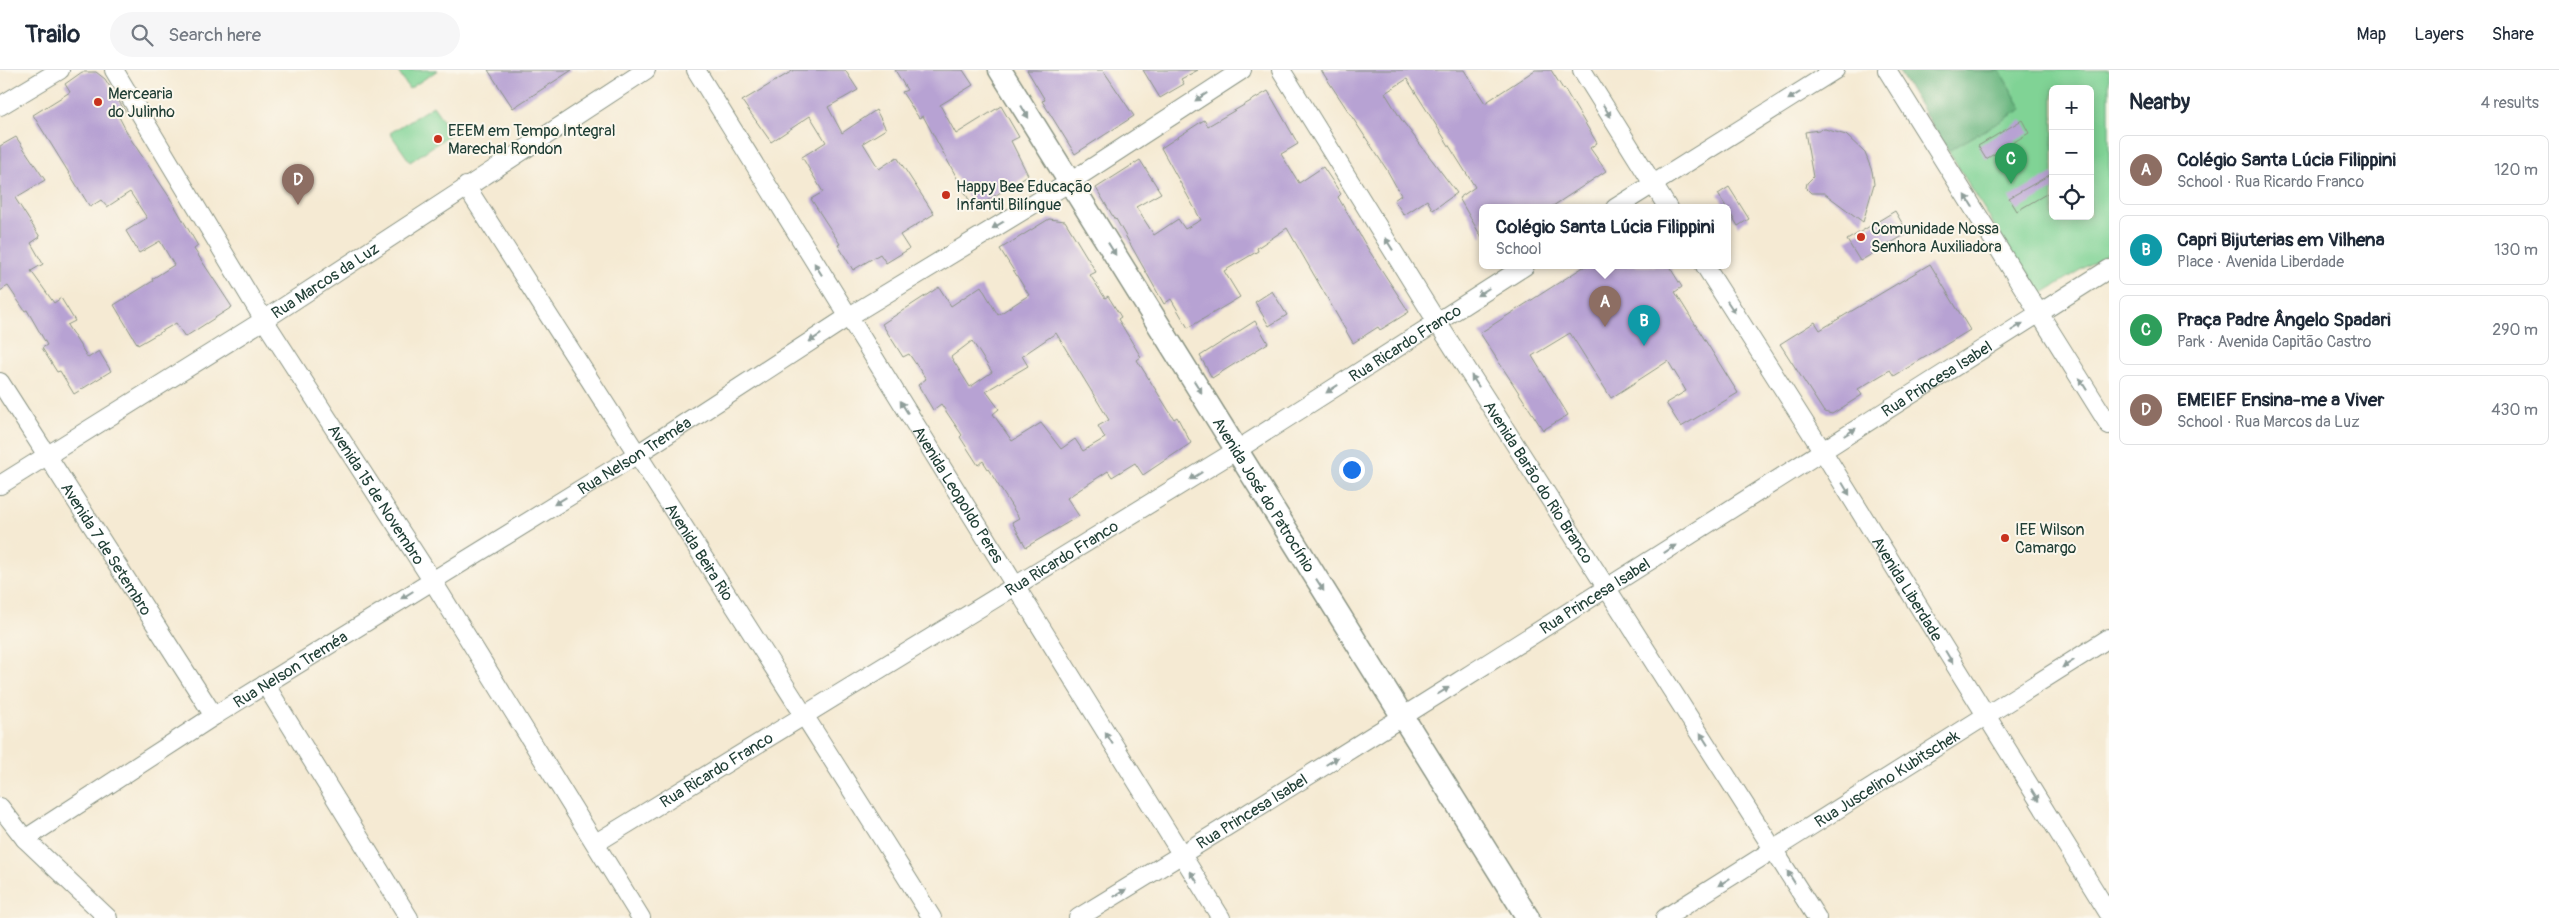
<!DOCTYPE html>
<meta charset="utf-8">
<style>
:root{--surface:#fff;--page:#f6f6f7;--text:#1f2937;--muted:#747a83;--line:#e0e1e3;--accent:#1a73e8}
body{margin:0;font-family:Pangolin,sans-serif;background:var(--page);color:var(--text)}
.controls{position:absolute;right:15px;top:15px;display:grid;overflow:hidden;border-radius:8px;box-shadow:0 2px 12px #0003}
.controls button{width:45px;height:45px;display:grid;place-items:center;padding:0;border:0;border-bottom:1px solid var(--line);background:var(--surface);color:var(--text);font:25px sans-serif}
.you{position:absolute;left:1351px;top:399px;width:18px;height:18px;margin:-12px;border:4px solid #fff;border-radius:50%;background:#1a73e8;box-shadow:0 0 0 8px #1a73e833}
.badge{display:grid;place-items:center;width:32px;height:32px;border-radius:50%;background:var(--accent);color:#fff;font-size:16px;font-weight:700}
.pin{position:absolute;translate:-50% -41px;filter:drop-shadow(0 1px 2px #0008)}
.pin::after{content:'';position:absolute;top:26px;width:18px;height:15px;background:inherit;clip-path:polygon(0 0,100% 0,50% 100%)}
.popup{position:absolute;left:1479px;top:134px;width:252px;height:65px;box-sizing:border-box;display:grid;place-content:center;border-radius:8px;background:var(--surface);filter:drop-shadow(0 1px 4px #0005);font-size:16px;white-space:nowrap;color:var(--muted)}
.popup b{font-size:19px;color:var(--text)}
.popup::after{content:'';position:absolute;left:50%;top:100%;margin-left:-10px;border:10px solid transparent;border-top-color:var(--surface)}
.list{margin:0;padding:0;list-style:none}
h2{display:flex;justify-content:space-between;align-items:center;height:65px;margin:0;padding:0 20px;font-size:21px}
h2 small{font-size:16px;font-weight:400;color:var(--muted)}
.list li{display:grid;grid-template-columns:32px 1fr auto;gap:15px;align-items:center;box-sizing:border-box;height:70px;margin:0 10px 10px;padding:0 10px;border:1px solid var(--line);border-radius:8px}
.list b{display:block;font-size:19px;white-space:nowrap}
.list p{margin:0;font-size:16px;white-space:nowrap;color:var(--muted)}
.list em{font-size:16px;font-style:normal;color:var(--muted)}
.icon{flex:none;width:28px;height:28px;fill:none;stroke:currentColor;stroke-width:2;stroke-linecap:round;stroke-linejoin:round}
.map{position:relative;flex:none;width:2109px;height:848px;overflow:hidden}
header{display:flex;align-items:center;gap:30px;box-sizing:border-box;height:70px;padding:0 25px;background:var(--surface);border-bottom:1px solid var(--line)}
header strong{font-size:24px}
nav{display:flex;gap:28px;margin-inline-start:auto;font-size:18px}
.search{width:350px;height:45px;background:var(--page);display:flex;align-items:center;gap:12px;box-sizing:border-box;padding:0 18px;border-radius:28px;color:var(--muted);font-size:19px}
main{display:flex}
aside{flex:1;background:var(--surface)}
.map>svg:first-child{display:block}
</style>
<header>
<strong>Trailo</strong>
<div class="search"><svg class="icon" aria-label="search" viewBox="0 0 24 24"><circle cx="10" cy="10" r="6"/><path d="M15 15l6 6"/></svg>Search here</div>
<nav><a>Map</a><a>Layers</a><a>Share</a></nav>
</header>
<main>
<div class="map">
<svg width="2109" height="848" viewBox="0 0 2109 848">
<rect width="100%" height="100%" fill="#fbf7ec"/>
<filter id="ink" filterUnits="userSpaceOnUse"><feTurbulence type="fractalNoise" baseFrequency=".02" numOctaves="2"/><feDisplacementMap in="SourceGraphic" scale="10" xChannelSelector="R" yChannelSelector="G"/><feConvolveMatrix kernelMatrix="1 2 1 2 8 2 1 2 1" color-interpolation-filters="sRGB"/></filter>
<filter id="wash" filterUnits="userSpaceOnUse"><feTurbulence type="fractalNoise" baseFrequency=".0096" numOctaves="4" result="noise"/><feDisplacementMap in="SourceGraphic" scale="20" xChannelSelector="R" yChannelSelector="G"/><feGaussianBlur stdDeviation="1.12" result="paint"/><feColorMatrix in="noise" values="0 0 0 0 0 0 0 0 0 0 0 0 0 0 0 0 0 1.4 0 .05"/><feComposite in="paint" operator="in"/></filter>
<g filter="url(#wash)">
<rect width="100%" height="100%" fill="#f5ead3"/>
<g fill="#80d395" stroke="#508864" fill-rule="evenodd">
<polygon points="397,0 438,0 409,19"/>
<path d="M1898 0H2109V183L2038 226ZM2053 19H2090V146H2053Z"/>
<polygon points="433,36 452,63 410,92 390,63"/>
</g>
<polygon fill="#68b57e" stroke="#447959" points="1898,0 2000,1 2022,39 1948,81"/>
<g id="blocks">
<g fill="#b7a2d3" fill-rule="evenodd">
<polygon points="488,0 572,0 513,38"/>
<polygon points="794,0 845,0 858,20 828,37 842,63 876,40 886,59 863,73 879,99 897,87 934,144 900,165 909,179 886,193 880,184 853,200 838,175 840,174 811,129 823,122 802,87 826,72 810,46 771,72 742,31"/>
<polygon points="895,0 963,0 973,15 940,35 956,64 1001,36 1019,67 1011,71 1028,105 974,139 923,46 919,48 902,22 907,20"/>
<polygon points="1027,0 1103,0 1134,46 1075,84 1042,31 1045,30"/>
<polygon points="1143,0 1198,0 1181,9 1184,14 1160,28"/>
<polygon points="1321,0 1464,0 1485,33 1535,0 1551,0 1563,19 1564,18 1597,73 1590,78 1606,101 1550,138 1482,138 1482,168 1459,128 1475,117 1407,9 1385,23 1401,49 1457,123 1433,140 1427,130 1404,145 1394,130 1401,125 1387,100"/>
<polygon points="82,2 96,2 105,9 125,41 118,45 130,68 170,128 198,176 194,179 232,237 185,267 176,253 138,275 114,235 153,211 152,209 174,195 160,171 139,183 126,161 147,148 130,122 107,137 101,130 90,137 33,45 70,22 65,14"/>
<polygon points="1268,21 1298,74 1281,84 1299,113 1323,97 1341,124 1338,127 1368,179 1409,242 1380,260 1378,257 1353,273 1287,158 1257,178 1258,181 1224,201 1240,227 1188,258 1171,229 1164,234 1116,149 1115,150 1096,118 1140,90 1161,123 1136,137 1154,165 1178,149 1185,159 1201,150 1161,78 1204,50 1208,56"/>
<polygon points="2022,50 2029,63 1986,89 1978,76"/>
<polygon points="1825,59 1846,65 1865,83 1872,101 1874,114 1863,152 1824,123 1811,123 1806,118 1807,113 1813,107 1805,62"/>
<polygon points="16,67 45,110 15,128 40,167 31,173 43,194 31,201 54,233 61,228 75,251 67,255 88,288 99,281 111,301 74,324 60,301 57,302 42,278 47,275 27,240 25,241 8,216 0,221 0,76"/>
<polygon points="2053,103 2053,120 2017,141 2009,128"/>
<polygon points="1729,117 1749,149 1738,156 1718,124"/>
<polygon points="1895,141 1908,163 1860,191 1847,170"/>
<path d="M1049 149 1065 151 1096 202 1090 205 1105 228 1108 226 1121 247 1118 249 1141 287 1137 290 1174 349 1177 347 1191 373 1143 405 1135 393 1112 407 1108 401 1067 428 1079 446 1026 477 1012 452 1019 448 983 391 978 395 960 367 962 365 941 334 933 340 918 315 926 309 909 284 903 287 882 254 939 217 951 236 981 216 998 245 1029 225 1000 179ZM1056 263 1109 350 1098 356 1105 368 1083 381 1075 369 1061 379 1041 353 1012 371 993 344 999 339 986 321 1028 296 1022 286ZM972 271 992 302 970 317 951 287Z"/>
<polygon points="1930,194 1970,260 1894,306 1890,300 1858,319 1862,325 1832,344 1824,342 1780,274 1815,252 1820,260"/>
<polygon points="1585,196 1669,196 1682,217 1675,222 1738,323 1681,357 1666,333 1686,321 1668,291 1611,328 1570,263 1532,286 1568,345 1543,360 1480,263"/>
<polygon points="1272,221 1287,245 1269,256 1255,232"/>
<polygon points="1255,251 1268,273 1212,308 1200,286"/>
</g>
</g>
</g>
<g filter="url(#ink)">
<use href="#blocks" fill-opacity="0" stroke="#8a9484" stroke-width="1"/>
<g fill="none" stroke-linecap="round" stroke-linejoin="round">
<g stroke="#8a9484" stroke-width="20">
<g id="minor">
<path id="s1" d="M114 0 264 250 432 510 641 848"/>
<path id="s2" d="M696 0 1221 848"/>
<path id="s3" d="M1281 0 1437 252 1817 848"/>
<polyline points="1582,0 1668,138"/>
<polyline points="1887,0 2109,355"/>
<polyline points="0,36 60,0"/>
<path id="s4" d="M466 116C621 360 779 603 932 848"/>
<polyline points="1615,138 1835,0"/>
<path id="s5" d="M1705 196 1822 380 2109 844"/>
<path id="s6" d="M0 312 214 646"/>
<path id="s7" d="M0 415 264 250 646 0"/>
<polyline points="265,614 409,848"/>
<polyline points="0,737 25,769 108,848"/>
<path id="s8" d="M25 769 214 646 636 385 848 247 1070 112 1242 0"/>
<path id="s9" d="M596 773 1237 380 1525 196"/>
<path id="s10" d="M1078 848C1425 636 1766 416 2109 199"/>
<path id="s11" d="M1665 848 2109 568"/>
</g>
</g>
<g stroke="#8a9484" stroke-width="25">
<g id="tertiary">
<path id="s12" d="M1000 0 1528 848"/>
</g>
</g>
<use href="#minor" stroke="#fff" stroke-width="18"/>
<use href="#tertiary" stroke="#fff" stroke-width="22"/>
</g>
<defs><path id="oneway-solid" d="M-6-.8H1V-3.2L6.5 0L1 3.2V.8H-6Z" transform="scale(1.25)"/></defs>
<g fill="#8f9e9a">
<use href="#oneway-solid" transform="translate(1794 26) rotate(148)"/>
<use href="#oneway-solid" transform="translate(1201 27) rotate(147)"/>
<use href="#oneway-solid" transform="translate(1607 41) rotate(58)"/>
<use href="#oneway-solid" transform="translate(1025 42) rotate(59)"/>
<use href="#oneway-solid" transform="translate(1969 131) rotate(-122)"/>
<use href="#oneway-solid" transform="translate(998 155) rotate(149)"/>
<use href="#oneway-solid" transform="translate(1389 174) rotate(-122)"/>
<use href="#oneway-solid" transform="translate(1112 179) rotate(58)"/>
<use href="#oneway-solid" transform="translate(818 199) rotate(-122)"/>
<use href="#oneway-solid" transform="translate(1483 222) rotate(148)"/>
<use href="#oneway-solid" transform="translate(1731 237) rotate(57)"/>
<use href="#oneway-solid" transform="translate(2017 257) rotate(-32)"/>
<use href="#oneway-solid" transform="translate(815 268) rotate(147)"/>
<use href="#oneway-solid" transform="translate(1475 311) rotate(-123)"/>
<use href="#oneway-solid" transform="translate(2083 314) rotate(-122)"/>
<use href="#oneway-solid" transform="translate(1198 317) rotate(58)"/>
<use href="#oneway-solid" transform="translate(1332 319) rotate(147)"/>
<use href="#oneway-solid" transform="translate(904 337) rotate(-122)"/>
<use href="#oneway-solid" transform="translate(1850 362) rotate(-32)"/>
<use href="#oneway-solid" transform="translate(1196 406) rotate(148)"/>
<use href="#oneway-solid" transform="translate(1846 419) rotate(59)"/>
<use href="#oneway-solid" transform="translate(560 431) rotate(149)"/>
<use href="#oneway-solid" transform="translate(1670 479) rotate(-33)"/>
<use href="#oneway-solid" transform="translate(1320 515) rotate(58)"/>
<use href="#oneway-solid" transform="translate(407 525) rotate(148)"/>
<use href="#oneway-solid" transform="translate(1949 587) rotate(59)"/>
<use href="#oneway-solid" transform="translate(2068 594) rotate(148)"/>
<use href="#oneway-solid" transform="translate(1443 621) rotate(-32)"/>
<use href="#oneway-solid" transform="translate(1109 668) rotate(-121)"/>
<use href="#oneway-solid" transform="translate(1704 669) rotate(-122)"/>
<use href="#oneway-solid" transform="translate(1332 691) rotate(-32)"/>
<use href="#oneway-solid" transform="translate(2035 725) rotate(58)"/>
<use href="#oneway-solid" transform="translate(1194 807) rotate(-123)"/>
<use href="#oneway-solid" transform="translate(1791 807) rotate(-122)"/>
<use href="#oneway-solid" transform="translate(1724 812) rotate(148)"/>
<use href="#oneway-solid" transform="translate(1120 823) rotate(-31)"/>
</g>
</g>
<g fill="#c8321e" stroke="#fbf7ec" stroke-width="2">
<circle cx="98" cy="32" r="5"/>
<circle cx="438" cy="69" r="5"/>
<circle cx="946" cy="125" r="5"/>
<circle cx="1861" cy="167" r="5"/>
<circle cx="2005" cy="468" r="5"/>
</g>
<g text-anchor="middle" stroke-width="4" stroke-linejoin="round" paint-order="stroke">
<g font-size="16" fill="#1f3d34" stroke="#fbf7ec" text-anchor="start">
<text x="108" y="29">Mercearia<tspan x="108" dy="18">do Julinho</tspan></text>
<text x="448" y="66">EEEM em Tempo Integral<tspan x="448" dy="18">Marechal Rondon</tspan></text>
<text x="956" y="122">Happy Bee Educação<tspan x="956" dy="18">Infantil Bilíngue</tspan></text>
<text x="1871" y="164">Comunidade Nossa<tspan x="1871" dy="18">Senhora Auxiliadora</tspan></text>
<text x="2015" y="465">IEE Wilson<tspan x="2015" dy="18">Camargo</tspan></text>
</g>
<g font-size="16" fill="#1f3d34" stroke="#fbf7ec">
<text dy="6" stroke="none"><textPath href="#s7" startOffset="384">Rua Marcos da Luz</textPath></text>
<text dy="6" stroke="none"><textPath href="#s9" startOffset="951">Rua Ricardo Franco</textPath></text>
<text dy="6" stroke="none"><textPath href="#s10" startOffset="1014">Rua Princesa Isabel</textPath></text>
<text dy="6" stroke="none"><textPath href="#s8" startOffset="720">Rua Nelson Treméa</textPath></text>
<text dy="6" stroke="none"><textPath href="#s3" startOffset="486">Avenida Barão do Rio Branco</textPath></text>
<text dy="6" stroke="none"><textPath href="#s2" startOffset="499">Avenida Leopoldo Peres</textPath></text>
<text dy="6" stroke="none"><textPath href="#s12" startOffset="500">Avenida José do Patrocínio</textPath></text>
<text dy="6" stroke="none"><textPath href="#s1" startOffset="499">Avenida 15 de Novembro</textPath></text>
<text dy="6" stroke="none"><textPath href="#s6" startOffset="198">Avenida 7 de Setembro</textPath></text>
<text dy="6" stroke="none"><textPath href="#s4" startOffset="434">Avenida Beira Rio</textPath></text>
<text dy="6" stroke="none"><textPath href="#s9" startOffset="546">Rua Ricardo Franco</textPath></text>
<text dy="6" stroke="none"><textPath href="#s5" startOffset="381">Avenida Liberdade</textPath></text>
<text dy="6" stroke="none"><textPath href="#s10" startOffset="609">Rua Princesa Isabel</textPath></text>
<text dy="6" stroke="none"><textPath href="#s8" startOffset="315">Rua Nelson Treméa</textPath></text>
<text dy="6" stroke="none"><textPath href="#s9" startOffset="141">Rua Ricardo Franco</textPath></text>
<text dy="6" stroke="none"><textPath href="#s11" startOffset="262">Rua Juscelino Kubitschek</textPath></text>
<text dy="6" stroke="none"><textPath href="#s10" startOffset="204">Rua Princesa Isabel</textPath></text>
</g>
</g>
</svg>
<div class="controls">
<button>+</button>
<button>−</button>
<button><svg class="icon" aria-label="locate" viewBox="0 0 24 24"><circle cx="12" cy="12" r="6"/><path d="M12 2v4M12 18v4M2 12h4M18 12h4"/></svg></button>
</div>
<div class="you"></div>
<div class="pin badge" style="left:1605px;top:257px;background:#8d6e63">A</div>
<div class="popup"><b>Colégio Santa Lúcia Filippini</b>School</div>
<div class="pin badge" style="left:1644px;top:276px;background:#0f9aa8">B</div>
<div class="pin badge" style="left:2011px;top:114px;background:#2e9e5b">C</div>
<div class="pin badge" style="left:298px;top:135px;background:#8d6e63">D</div>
</div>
<aside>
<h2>Nearby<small>4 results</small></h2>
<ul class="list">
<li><span class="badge" style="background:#8d6e63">A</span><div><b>Colégio Santa Lúcia Filippini</b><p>School · Rua Ricardo Franco</p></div><em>120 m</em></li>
<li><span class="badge" style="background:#0f9aa8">B</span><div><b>Capri Bijuterias em Vilhena</b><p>Place · Avenida Liberdade</p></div><em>130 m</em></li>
<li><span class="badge" style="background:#2e9e5b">C</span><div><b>Praça Padre Ângelo Spadari</b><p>Park · Avenida Capitão Castro</p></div><em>290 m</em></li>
<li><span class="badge" style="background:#8d6e63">D</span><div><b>EMEIEF Ensina-me a Viver</b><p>School · Rua Marcos da Luz</p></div><em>430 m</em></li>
</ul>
</aside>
</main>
